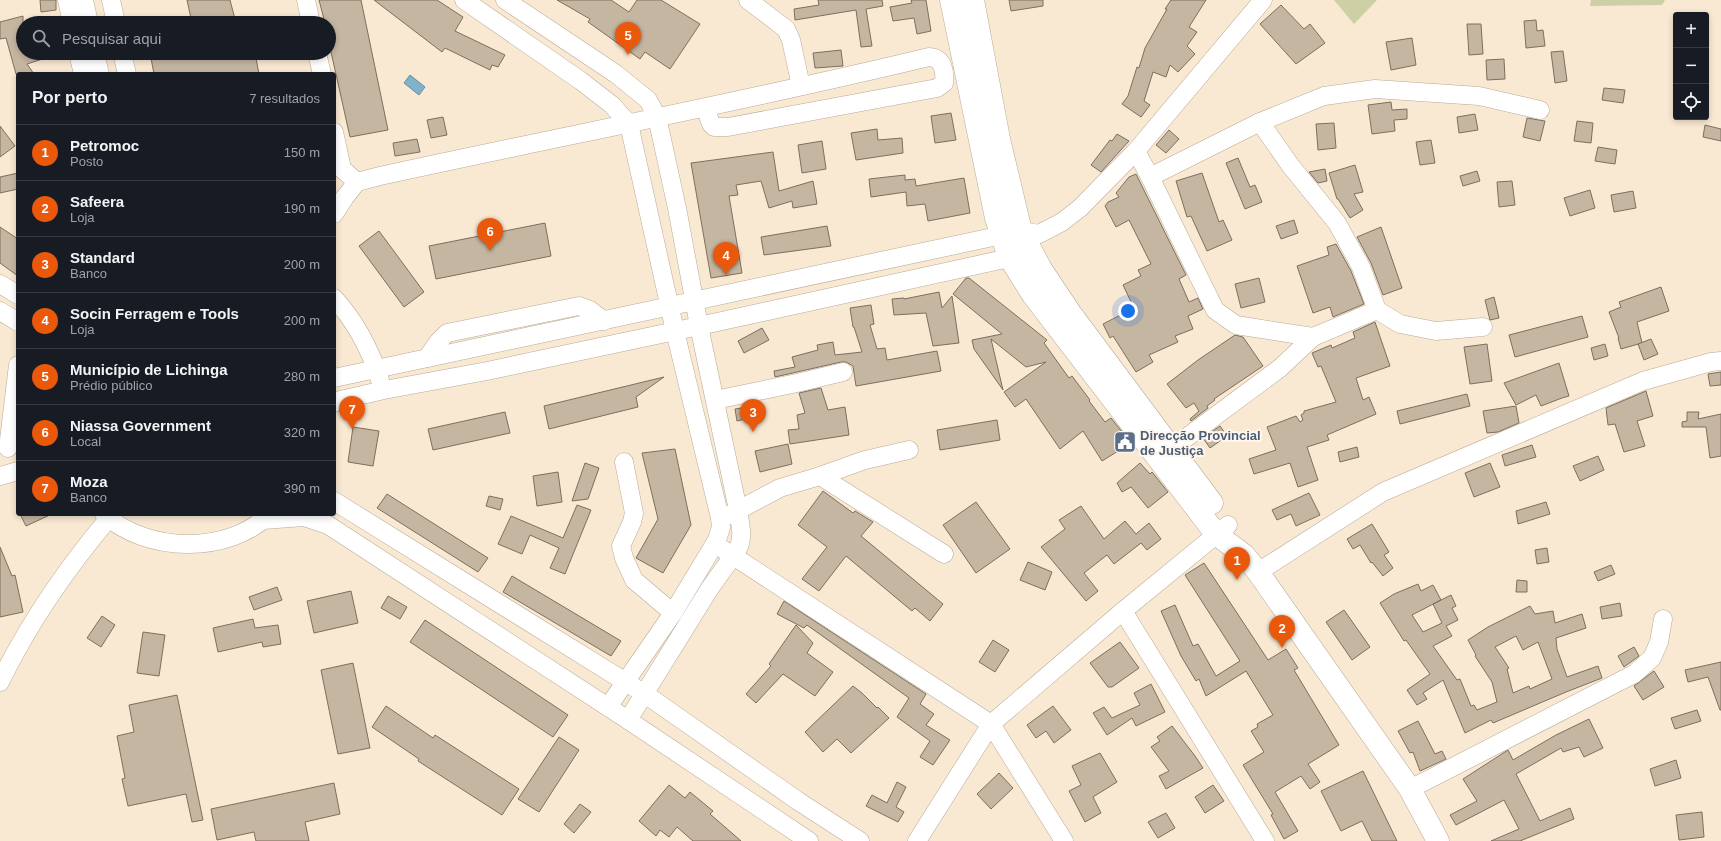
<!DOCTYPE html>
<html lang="pt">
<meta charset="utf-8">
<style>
:root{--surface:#171b24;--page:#20242c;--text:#f1f3f6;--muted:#9ea1a6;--line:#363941;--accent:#ea580c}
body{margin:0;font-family:Helvetica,sans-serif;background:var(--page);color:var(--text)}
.controls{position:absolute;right:12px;top:12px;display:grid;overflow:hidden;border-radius:4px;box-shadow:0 2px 6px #0003}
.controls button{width:36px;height:36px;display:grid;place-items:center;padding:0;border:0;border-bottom:1px solid var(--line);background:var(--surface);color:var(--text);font:20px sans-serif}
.you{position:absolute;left:1128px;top:311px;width:14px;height:14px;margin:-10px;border:3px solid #fff;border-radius:50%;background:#1a73e8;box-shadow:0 0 0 6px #1a73e833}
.badge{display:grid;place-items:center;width:26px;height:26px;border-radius:50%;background:var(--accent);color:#fff;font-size:13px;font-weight:700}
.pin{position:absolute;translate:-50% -33px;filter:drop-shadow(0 1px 2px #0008)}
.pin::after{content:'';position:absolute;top:21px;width:14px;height:12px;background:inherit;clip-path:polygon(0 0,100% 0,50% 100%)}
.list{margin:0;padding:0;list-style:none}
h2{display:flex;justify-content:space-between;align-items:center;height:52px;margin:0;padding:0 16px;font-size:17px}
h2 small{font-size:13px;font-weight:400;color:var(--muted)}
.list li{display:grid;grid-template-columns:26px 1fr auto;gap:12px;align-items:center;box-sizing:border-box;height:56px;padding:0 16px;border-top:1px solid var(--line)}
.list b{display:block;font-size:15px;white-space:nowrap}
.list p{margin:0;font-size:13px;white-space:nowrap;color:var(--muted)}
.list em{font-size:13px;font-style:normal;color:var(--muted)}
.icon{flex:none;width:22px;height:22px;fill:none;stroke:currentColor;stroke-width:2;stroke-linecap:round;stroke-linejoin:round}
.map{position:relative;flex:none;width:1721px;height:841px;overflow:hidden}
.search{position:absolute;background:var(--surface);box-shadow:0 2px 6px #0003;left:16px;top:16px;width:320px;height:44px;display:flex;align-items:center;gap:10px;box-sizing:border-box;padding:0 14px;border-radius:22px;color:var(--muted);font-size:15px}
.panel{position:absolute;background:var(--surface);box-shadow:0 2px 6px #0003;left:16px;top:72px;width:320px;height:444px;border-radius:4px}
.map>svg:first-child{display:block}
</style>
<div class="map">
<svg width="1721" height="841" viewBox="0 0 1721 841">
<rect width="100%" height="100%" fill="#f9e9d3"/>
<g fill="#ccd0a4">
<polygon points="1334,0 1377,0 1354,24"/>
<polygon points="1591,0 1665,0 1662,5 1590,6"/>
</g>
<polygon fill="#80b3cb" stroke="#6a8c9a" points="410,75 425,87 419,95 404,83"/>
<g fill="#c5b6a1" stroke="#7e6f5d" fill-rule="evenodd">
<polygon points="40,0 56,0 56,10 41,12"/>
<polygon points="187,0 230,0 236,23 192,23"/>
<polygon points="319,0 361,0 388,130 350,137 329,43 329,23 325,23"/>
<polygon points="374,0 437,0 463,17 455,31 505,55 498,67 492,65 490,70 445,48 442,52"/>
<polygon points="557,0 611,0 629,12 637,0 661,0 700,24 670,69 645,52 640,59 588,22 590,19"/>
<polygon points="818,0 882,0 883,6 866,9 872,46 861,47 856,10 795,20 794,9 819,5"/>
<polygon points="911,0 926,0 931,31 917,34 914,18 893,21 890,7 912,3"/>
<polygon points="1009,0 1043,0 1043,6 1011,11"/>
<polygon points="1171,0 1206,0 1189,27 1197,32 1187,46 1195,54 1178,72 1170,65 1166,77 1153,72 1144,101 1150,105 1141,117 1122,104 1128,96 1137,67 1139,68 1145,48 1167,9 1165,9"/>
<polygon points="1281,5 1304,29 1310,24 1325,43 1296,64 1260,24"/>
<polygon points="23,16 23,34 19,34 23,53 55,53 55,55 27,64 34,74 16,74 6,38 0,39 0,22"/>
<polygon points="1536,20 1537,31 1543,30 1545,46 1526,48 1524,21"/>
<polygon points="1467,24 1481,24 1483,54 1469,55"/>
<polygon points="1412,38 1416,65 1391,70 1386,42"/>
<polygon points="841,50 843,66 815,68 813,53"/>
<polygon points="1563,51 1567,81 1555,83 1551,52"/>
<polygon points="150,53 255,53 259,74 154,74"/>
<polygon points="1504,59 1505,79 1487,80 1486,60"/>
<polygon points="1604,88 1625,90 1623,103 1602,100"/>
<polygon points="1391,102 1392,110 1407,109 1407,119 1394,120 1395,131 1372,134 1368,105"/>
<polygon points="951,113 956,140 935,143 931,116"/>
<polygon points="1475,114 1478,130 1459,133 1457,117"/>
<polygon points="443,117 447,135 431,138 427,120"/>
<polygon points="1527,118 1545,121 1540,141 1523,137"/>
<polygon points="1577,121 1593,123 1591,143 1574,141"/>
<polygon points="1334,123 1336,148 1318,150 1316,124"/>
<polygon points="1705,125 1721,129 1721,141 1703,137"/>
<polygon points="0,126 15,146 0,157"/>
<polygon points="877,129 878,140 902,138 903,153 856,160 851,133"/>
<polygon points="1169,130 1179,139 1166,153 1156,145"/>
<polygon points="1117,134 1129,141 1101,172 1091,165 1110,140 1112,141"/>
<polygon points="417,139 420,152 395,156 393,143"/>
<polygon points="1431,140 1435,163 1420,165 1416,142"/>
<polygon points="822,141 826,169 802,173 798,145"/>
<polygon points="1598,147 1617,150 1615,164 1595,161"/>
<polygon points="773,152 779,191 813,181 817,204 793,208 792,201 769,208 761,181 736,185 738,195 729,196 742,273 711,278 691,163"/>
<polygon points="1238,158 1250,187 1255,185 1262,202 1245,209 1226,163"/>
<polygon points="1355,165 1363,192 1354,194 1363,210 1350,218 1338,199 1337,199 1329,173"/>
<polygon points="1325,169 1327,181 1318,183 1309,172"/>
<polygon points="1477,171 1480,181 1463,186 1460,176"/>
<polygon points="18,173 18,189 0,193 0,177"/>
<polygon points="1202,173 1219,222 1223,220 1232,240 1207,251 1191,216 1187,217 1176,181"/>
<polygon points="1136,174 1186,275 1179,279 1189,302 1198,298 1203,309 1188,316 1193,329 1175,336 1178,342 1149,355 1153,362 1136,372 1113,336 1110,338 1103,324 1134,308 1123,285 1141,276 1138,270 1151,264 1129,220 1116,227 1105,206 1108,202 1119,197 1116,193 1129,177"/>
<polygon points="905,175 905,180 915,179 916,186 964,178 970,213 928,221 925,204 907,206 906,192 871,197 869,179"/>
<polygon points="1512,181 1515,205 1499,207 1497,182"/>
<polygon points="1590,190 1595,208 1570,216 1564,198"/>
<polygon points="1633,191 1636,208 1614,212 1611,195"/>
<polygon points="1294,220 1298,233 1281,239 1276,226"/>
<polygon points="545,223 551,256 436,279 429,246"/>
<polygon points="827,226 831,246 764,255 761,237"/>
<polygon points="0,227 18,239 18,276 0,263"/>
<polygon points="1381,227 1402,288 1383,295 1371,263 1357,237"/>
<polygon points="379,231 424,292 404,307 359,246"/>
<polygon points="1336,244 1351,271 1364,304 1333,317 1330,307 1313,313 1297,266 1329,255 1327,247"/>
<polygon points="966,278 969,278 1047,340 1044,343 1069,378 1072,376 1090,400 1089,401 1105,422 1111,418 1131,443 1102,461 1083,431 1060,449 1026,399 1015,407 1004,392 1046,362 1026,367 991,339 1003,390 974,349 972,340 1002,334 953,294"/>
<polygon points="1259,278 1265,302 1241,308 1235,284"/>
<polygon points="1661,287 1669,311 1637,322 1642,343 1621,349 1618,338 1619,338 1609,312 1621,307 1619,302"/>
<polygon points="939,292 942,308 952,296 959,343 933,346 926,313 894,315 892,299 904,298 904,299"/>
<polygon points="1494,297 1499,318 1490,320 1485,300"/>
<polygon points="871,305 874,324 870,325 877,349 885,348 887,360 937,351 941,371 856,386 853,366 846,362 841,362 775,377 774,371 795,367 792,357 818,350 817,345 833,342 835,355 862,352 854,327 853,327 850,308"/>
<polygon points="1582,316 1588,337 1515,357 1509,335"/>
<polygon points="1375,322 1390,366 1356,378 1363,400 1369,397 1376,414 1327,435 1329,440 1307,447 1318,480 1298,487 1290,463 1254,474 1249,459 1276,450 1267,427 1296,416 1300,422 1303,420 1301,415 1304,413 1304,411 1336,402 1321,366 1318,367 1312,353 1331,345 1332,348 1355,338 1353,332"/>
<polygon points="762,328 769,340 744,353 738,341"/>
<polygon points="1235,335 1243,337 1263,366 1214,399 1215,400 1207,406 1208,408 1191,421 1190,419 1199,411 1194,403 1186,408 1167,384 1198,360"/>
<polygon points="1651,339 1658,354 1644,360 1638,344"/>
<polygon points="1487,344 1492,381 1470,384 1464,347"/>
<polygon points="1605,344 1608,356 1594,360 1591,348"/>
<polygon points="1559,363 1569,396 1562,398 1541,406 1536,395 1516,405 1504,383"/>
<polygon points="1721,372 1721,385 1710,386 1708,374"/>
<polygon points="664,377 636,397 638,407 549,429 544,406"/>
<polygon points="821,388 828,410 845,407 849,435 790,444 788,430 799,429 797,415 805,413 799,393"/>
<polygon points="1646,391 1653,416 1637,421 1645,446 1624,452 1615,424 1608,425 1606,408"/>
<polygon points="1467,394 1470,406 1400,424 1397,411"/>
<polygon points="1516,406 1519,423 1498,432 1487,433 1483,411"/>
<polygon points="748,407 750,418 737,421 735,409"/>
<polygon points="505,412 510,433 433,450 428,429"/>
<polygon points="1687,412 1699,412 1698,419 1721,414 1721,456 1710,458 1706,427 1682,427 1682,422 1687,421"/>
<polygon points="997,420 1000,440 940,450 937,430"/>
<polygon points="1220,426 1227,436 1210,448 1203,438"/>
<polygon points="353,427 379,431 373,466 348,462"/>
<polygon points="788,444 792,464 760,472 755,451"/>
<polygon points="1532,445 1536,457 1505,466 1502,455"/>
<polygon points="1357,447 1359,457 1340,462 1338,452"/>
<polygon points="675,449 691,525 663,573 636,558 658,519 642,453"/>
<polygon points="1598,456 1604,470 1580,481 1573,466"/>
<polygon points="585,463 599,468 588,499 572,501"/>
<polygon points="1140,463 1150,474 1152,472 1168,492 1148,508 1131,487 1122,492 1117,483"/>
<polygon points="1490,463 1500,487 1474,497 1465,473"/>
<polygon points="558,472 562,502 537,506 533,476"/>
<polygon points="823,491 853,513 855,511 873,522 861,536 943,604 930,621 915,608 912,611 846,556 819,591 802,579 827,547 798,525"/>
<polygon points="1309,493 1320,515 1296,526 1291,514 1277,520 1272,510"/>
<polygon points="387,494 488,558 478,572 377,508"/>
<polygon points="489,496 503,499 500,510 486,506"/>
<polygon points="976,502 1010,549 976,573 943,525"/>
<polygon points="1546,502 1550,514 1518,524 1516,511"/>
<polygon points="577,505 591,510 565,574 550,568 559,548 530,535 522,554 498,544 511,516 563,538"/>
<polygon points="1081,506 1104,539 1125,521 1136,534 1149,523 1161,539 1147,550 1141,543 1114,564 1107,555 1084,573 1098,591 1086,601 1041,547 1065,529 1059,520"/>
<polygon points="20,514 52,514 26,526"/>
<polygon points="1372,524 1389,552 1384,555 1393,568 1383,576 1372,562 1371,563 1360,545 1353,549 1347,539"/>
<polygon points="0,547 12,576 15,575 23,612 0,617"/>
<polygon points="1547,548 1549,562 1537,564 1535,550"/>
<polygon points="1028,562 1052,572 1045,590 1020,580"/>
<polygon points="1204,563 1268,660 1286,649 1298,668 1294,670 1339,745 1308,764 1320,782 1310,789 1301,776 1275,792 1298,831 1284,839 1271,815 1273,814 1243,765 1264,752 1251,731 1258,727 1257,724 1273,715 1246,671 1206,696 1199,679 1196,681 1181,656 1161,611 1175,605 1193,646 1198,644 1216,676 1240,661 1185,575"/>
<polygon points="1611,565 1615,574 1598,581 1594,572"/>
<polygon points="512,576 621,641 611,656 503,592"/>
<polygon points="1517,580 1527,581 1527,592 1516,592"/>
<path d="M1418 584 1421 591 1433 585 1441 600 1412 615 1423 632 1442 623 1433 604 1451 595 1456 606 1452 608 1458 620 1446 626 1452 636 1433 646 1457 680 1460 679 1471 706 1474 705 1477 710 1497 702 1492 682 1475 656 1476 655 1468 640 1488 627 1530 606 1535 614 1553 611 1555 623 1582 614 1586 628 1556 638 1557 649 1567 677 1598 666 1602 678 1566 692 1493 723 1491 720 1465 733 1443 680 1423 693 1427 699 1417 705 1407 690 1430 674 1406 640 1404 641 1380 603 1394 594ZM1516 636 1523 650 1538 642 1552 679 1530 689 1529 686 1513 693 1507 669 1509 668 1495 647Z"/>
<polygon points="277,587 282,600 254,610 249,597"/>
<polygon points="351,591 358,623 314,633 307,601"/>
<polygon points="388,596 407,607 400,619 381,608"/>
<polygon points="784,601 926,694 920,704 934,714 926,725 950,740 933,765 920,757 930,741 897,717 909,698 807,625 804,628 777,614"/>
<polygon points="1620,603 1622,616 1602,619 1600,607"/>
<polygon points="1344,610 1370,647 1352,660 1326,622"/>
<polygon points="102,616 115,625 101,647 87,638"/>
<polygon points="253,619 255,628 278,625 281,644 263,647 262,642 218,652 213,628"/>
<polygon points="425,620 568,715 553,737 410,642"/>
<polygon points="796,625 813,643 807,653 833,672 815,696 783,674 756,703 746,694 771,666 769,664"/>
<polygon points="143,632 165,635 159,676 137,673"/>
<polygon points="993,640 1009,650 995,672 979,662"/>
<polygon points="1120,642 1139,668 1112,687 1108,687 1090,663"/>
<polygon points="1634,647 1639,656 1624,667 1618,656"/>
<polygon points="1721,662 1721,710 1720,710 1708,677 1688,682 1685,670"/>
<polygon points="353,663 370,748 338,754 321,670"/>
<polygon points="1654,671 1664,687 1643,700 1634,686"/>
<polygon points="1151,684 1165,712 1136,726 1132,718 1107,735 1093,713 1104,707 1112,718 1140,705 1134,693"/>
<polygon points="853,686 862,693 877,708 878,707 889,718 851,753 837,739 823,752 805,732"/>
<polygon points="177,695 203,820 192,822 186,794 128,806 122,779 125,778 117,736 134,732 129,705"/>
<polygon points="386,706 433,738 435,735 519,789 502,815 418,761 419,759 372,727"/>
<polygon points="1053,706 1071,730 1054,743 1046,731 1036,738 1027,725"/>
<polygon points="1697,710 1701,721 1675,729 1671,718"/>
<polygon points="1589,719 1603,748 1584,757 1579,747 1563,752 1561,748 1516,774 1540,821 1570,808 1574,819 1520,841 1491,841 1519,829 1504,800 1456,825 1450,815 1477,801 1463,779 1508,750 1513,760 1556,735"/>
<polygon points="1418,721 1435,754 1442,751 1446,759 1420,771 1413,752 1410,753 1398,731"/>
<polygon points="1172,726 1195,756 1203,768 1166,789 1159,776 1169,771 1151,747 1160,741 1157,737"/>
<polygon points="559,737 579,750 539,812 518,799"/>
<polygon points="1100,753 1117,782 1093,797 1101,813 1085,822 1069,791 1081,785 1072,766"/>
<polygon points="1676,760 1681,778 1655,786 1650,769"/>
<polygon points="1363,771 1397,841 1372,841 1362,821 1341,831 1321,791"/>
<polygon points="999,773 1013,788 991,809 977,794"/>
<polygon points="897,782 906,787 896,807 904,812 898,822 866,806 872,795 887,803"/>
<polygon points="334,783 340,814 305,822 309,841 256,841 254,832 217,840 211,809"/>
<polygon points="669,785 685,798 690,792 713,811 710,814 741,841 693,841 677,827 669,837 660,830 656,836 639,821"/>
<polygon points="1213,785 1224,801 1205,813 1195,797"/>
<polygon points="580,804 591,812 574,833 564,824"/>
<polygon points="1702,812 1704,837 1679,840 1676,815"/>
<polygon points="1166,813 1175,828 1158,838 1148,822"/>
</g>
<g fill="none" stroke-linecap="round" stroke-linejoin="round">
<g stroke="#b9aa95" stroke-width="19">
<g id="minor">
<polyline points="67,0 72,23"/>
<polyline points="84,0 89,23"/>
<polyline points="111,0 116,23"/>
<polyline points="306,0 311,23"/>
<polyline points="464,0 581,81 612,105 629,124 675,331 720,518 721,527 717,540 673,613 608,707"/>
<path d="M505 0 616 74 648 100 657 117 677 208 699 326 738 510C740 524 744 536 738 549L710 588 628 720"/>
<polyline points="748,0 786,29 791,40 801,86"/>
<polyline points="78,53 83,74"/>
<polyline points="95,53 100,74"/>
<polyline points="122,53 127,74"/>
<polyline points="317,53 322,74"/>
<polyline points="1260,122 1290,165 1337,223 1361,267 1377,310 1400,324 1436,331 1483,327"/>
<polyline points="334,132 342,169 357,182"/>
<polyline points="1136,151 1150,177 1215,310 1236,325 1313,337"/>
<polyline points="1150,177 1260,122 1324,96 1375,89 1479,96 1540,110"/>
<path d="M334 214 345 197 357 182 380 176C563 136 747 101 929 57 944 58 945 72 944 83L937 88 728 127H714L711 124 705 107"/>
<polyline points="0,284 18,295"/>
<path d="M334 298C356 322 370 349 380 380"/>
<polyline points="0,311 18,322"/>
<polyline points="427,358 439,341 447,333 579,306 590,310 604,321"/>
<polyline points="334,378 1021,231 1039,234 1062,222 1080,208 1136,151 1263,0"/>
<polyline points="715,400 797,383 843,372"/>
<polyline points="334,403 336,401 384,390 487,371 699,326 1023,255"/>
<polyline points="8,448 18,365"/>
<polyline points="1171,449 1280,368 1313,337 1377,310"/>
<polyline points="624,462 634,513 632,522 621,546 624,558 634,580 673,613"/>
<polyline points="0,476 18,471"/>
<polyline points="820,476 865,460 909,450"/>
<polyline points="334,501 645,694 798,801 860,841"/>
<path d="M104 514C146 553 229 555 269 514"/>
<polyline points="729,515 780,488 820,476 944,554"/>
<polyline points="263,520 304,517 328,525 628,720 809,841"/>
<polyline points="724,550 991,724 1064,841"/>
<polyline points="1258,572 1383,492 1643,381 1711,362 1721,361"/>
<polyline points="1123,611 1265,841"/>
<path d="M0 682C29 623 66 569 109 518"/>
<polyline points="1410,789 1634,674 1652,658 1659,642 1663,619"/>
<polyline points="917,841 991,724 1123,611 1228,525"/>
</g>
</g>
<g stroke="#b9aa95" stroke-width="23">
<g id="major">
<polyline points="951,0 996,218 1009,257 1033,295 1216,534 1244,555 1258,572 1410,789 1438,841"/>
<polyline points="973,0 999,139 1021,231 1041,269 1071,314 1212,503"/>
</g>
</g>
<use href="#minor" stroke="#fff" stroke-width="18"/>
<use href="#major" stroke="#fff" stroke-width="22"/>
</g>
<defs>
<g id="civic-square" transform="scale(1.15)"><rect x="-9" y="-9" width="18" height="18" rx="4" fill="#5c6f8a" stroke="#fef7ef"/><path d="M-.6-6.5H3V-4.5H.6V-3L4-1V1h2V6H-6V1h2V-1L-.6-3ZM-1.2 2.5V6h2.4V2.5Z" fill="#fff"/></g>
</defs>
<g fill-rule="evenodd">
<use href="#civic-square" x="1125" y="442"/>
</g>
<g text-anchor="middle" stroke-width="4" stroke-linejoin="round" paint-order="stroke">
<g font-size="13" font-weight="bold" fill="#4e5e75" stroke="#fef7ef" text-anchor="start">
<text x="1140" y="440">Direcção Provincial<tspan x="1140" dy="15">de Justiça</tspan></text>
</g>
</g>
</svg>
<div class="controls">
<button>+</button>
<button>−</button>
<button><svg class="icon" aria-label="locate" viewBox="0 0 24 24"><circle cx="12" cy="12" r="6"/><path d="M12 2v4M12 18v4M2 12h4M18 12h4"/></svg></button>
</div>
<div class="you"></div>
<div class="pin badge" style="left:1237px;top:580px">1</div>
<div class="pin badge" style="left:1282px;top:648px">2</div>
<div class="pin badge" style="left:753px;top:432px">3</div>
<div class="pin badge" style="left:726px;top:275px">4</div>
<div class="pin badge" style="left:628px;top:55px">5</div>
<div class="pin badge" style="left:490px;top:251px">6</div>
<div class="pin badge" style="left:352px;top:429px">7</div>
<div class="search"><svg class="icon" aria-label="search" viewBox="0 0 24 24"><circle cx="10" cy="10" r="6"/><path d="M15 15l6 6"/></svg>Pesquisar aqui</div>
<section class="panel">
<h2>Por perto<small>7 resultados</small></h2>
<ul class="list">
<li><span class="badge">1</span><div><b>Petromoc</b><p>Posto</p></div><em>150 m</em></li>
<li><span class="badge">2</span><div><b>Safeera</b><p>Loja</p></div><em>190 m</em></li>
<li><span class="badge">3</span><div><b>Standard</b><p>Banco</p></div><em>200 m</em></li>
<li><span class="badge">4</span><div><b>Socin Ferragem e Tools</b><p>Loja</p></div><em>200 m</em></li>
<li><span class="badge">5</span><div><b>Município de Lichinga</b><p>Prédio público</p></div><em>280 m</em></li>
<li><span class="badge">6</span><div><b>Niassa Government</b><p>Local</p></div><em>320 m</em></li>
<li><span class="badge">7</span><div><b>Moza</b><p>Banco</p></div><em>390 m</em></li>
</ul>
</section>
</div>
